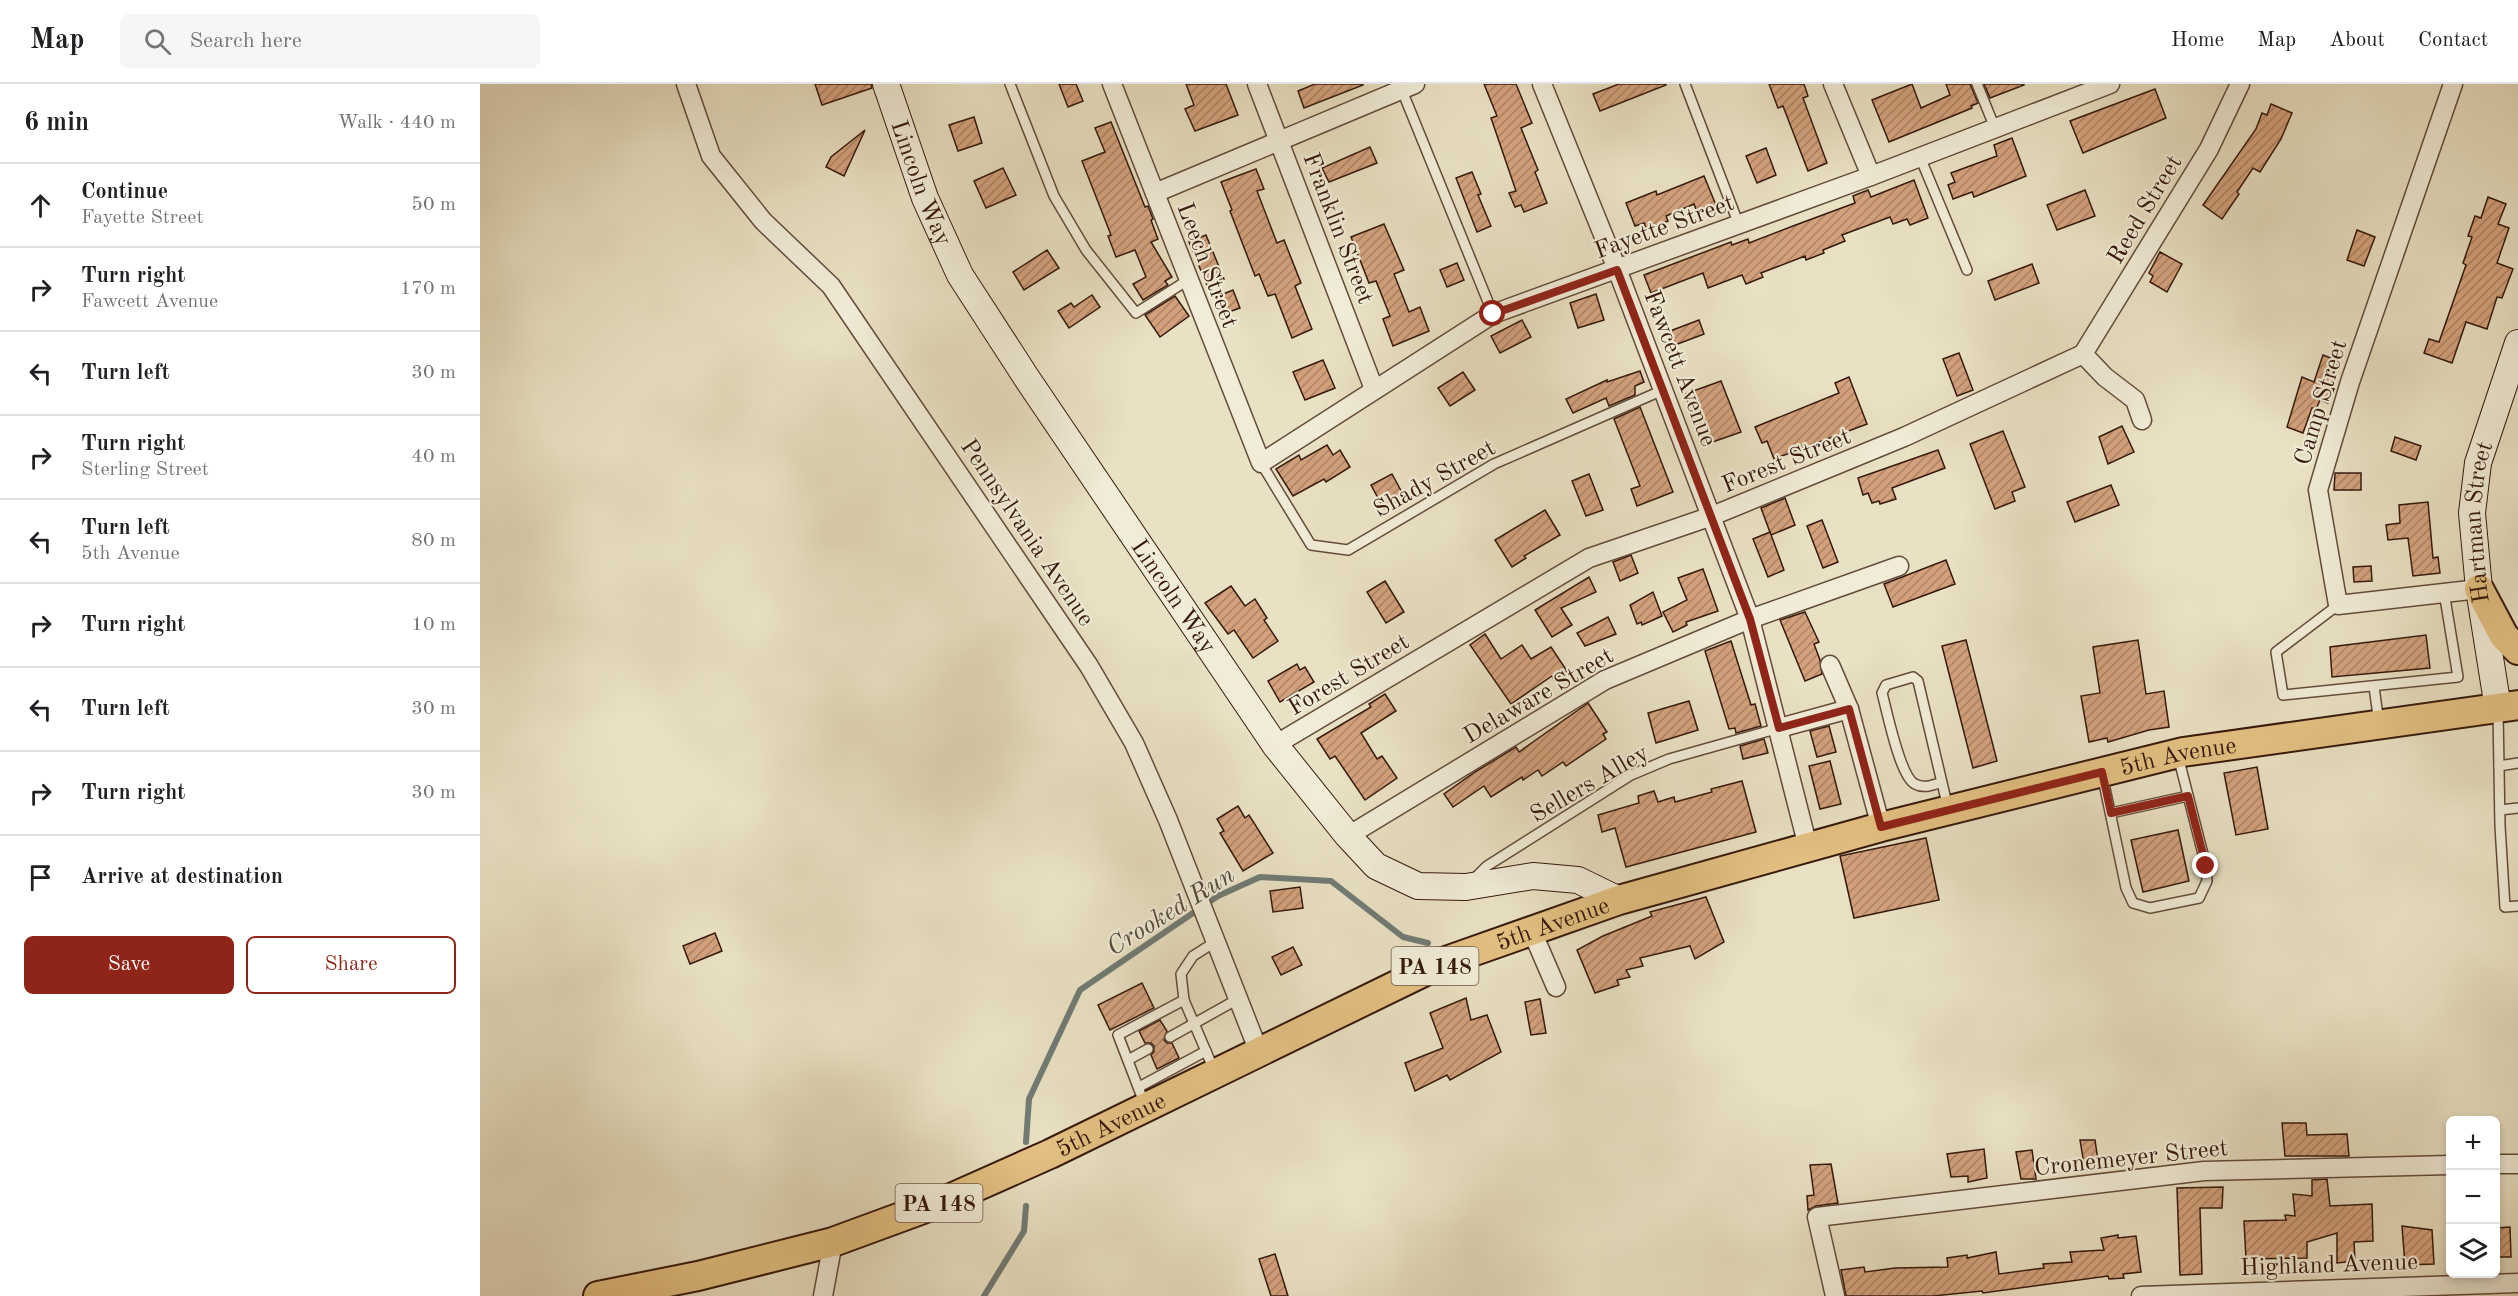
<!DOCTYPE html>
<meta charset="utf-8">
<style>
:root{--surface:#fff;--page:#f6f6f6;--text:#202124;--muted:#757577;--line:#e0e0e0;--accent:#8f2418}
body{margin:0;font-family:"Old Standard TT",serif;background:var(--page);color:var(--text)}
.controls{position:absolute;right:18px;bottom:18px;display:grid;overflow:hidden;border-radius:9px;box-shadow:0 3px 9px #0003}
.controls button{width:54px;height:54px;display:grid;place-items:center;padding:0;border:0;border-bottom:2px solid var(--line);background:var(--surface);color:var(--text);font:30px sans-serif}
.stop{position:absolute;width:18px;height:18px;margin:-14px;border:4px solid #8f2418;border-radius:50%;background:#fff}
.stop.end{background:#8f2418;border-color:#fff;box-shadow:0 2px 6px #0008}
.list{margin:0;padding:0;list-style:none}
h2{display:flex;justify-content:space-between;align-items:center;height:78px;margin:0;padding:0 24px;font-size:26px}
h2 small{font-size:20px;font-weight:400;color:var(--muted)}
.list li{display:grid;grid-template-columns:39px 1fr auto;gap:18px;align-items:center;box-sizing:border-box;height:84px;padding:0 24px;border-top:2px solid var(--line)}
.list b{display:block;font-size:22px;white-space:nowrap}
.list p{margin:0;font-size:20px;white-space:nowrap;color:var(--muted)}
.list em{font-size:20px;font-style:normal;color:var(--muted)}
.actions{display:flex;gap:12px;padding:18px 24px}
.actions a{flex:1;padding:14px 0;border:2px solid var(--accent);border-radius:9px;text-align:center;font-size:21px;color:var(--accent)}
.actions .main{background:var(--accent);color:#fff}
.icon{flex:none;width:33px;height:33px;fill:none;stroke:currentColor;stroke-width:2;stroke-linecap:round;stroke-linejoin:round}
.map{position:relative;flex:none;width:2038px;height:1212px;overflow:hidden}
header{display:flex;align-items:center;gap:36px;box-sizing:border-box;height:84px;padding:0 30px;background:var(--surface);border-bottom:2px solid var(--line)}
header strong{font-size:28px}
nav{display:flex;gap:33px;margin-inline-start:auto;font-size:21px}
.search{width:420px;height:54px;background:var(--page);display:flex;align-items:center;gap:15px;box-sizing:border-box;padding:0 21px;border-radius:9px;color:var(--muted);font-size:22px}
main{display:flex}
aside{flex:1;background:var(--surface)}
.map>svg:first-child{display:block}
</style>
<header>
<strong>Map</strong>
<div class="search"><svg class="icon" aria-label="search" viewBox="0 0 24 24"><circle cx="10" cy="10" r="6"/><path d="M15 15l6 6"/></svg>Search here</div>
<nav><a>Home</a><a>Map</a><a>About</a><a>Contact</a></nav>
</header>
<main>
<aside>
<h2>6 min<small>Walk · 440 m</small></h2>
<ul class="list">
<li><svg class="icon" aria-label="ahead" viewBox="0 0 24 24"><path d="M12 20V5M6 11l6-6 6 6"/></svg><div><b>Continue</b><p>Fayette Street</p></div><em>50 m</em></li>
<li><svg class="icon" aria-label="right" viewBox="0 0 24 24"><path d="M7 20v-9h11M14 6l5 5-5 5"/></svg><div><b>Turn right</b><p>Fawcett Avenue</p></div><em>170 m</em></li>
<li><svg class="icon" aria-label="left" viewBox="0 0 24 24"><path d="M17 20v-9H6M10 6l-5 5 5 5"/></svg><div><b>Turn left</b></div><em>30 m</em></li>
<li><svg class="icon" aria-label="right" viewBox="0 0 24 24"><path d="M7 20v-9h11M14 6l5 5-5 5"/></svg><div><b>Turn right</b><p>Sterling Street</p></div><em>40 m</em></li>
<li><svg class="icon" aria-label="left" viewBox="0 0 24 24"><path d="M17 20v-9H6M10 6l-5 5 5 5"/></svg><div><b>Turn left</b><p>5th Avenue</p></div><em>80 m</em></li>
<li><svg class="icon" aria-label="right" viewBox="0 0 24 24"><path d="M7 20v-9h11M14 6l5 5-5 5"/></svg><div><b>Turn right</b></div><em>10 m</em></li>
<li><svg class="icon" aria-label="left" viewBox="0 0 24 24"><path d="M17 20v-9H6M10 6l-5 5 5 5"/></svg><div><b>Turn left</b></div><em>30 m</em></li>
<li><svg class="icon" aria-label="right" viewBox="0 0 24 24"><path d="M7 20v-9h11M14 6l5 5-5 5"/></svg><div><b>Turn right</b></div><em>30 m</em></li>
<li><svg class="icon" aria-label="arrive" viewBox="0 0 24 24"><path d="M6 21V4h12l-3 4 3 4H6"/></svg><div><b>Arrive at destination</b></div></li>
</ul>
<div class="actions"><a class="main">Save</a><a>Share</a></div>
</aside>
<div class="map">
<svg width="2038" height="1212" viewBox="0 0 2038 1212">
<defs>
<pattern id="building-hatch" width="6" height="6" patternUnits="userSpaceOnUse" patternTransform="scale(1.5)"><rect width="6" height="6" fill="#d3a27d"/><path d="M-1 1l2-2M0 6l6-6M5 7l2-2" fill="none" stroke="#ac8365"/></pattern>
</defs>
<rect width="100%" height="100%" fill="#e9e1c3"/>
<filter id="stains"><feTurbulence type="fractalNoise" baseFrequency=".00333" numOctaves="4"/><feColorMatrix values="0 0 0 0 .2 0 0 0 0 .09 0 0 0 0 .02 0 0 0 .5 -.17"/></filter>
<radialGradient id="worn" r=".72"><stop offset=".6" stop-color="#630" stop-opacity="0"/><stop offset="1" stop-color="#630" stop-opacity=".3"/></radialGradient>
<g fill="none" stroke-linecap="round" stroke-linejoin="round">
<g stroke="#717b74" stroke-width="6">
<polyline points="546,1058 549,1015 600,906 738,812 780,793 851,797 923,853 948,859"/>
<polyline points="504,1212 544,1147 546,1122"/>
</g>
</g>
<g fill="url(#building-hatch)" stroke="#36190c" stroke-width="1.5">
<polygon points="335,0 391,0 392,4 342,21"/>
<polygon points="579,0 596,0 603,17 588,23"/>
<polygon points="706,0 746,0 758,31 715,47 705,25 714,21"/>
<polygon points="835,0 883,0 883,1 824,24 818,7"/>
<polygon points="1004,0 1036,0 1052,39 1041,44 1058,86 1055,88 1067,119 1044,128 1041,121 1035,123 1029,109 1036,107 1011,34 1017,32"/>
<polygon points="1139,0 1186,0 1186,1 1120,27 1113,10"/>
<polygon points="1289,0 1324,0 1328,12 1323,14 1347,79 1328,87 1303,22 1298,24"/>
<polygon points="1432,0 1441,24 1470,11 1466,0 1490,0 1498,19 1491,22 1492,24 1409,58 1392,16"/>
<polygon points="1504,0 1544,0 1544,1 1510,14"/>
<polygon points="1675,5 1686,34 1603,69 1590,37"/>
<polygon points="1791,20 1812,29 1801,55 1780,88 1773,84 1757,108 1759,110 1742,135 1723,121 1776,45 1782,29 1787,31"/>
<polygon points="494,33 502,59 478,67 469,41"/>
<polygon points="631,38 665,123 668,122 673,135 671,136 678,155 671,158 692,193 685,197 688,201 663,216 653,200 666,193 655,166 636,173 628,152 631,151 602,77 625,68 615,44"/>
<polygon points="385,46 364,92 346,83 351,73"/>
<polygon points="1532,54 1546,92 1494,113 1492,108 1473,115 1468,101 1475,98 1471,89 1517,72 1514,61"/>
<polygon points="890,63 897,79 849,98 842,84"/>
<polygon points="1286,64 1296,91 1277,99 1266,72"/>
<polygon points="523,84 536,111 506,124 494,97"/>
<polygon points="776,85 784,105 777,107 797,159 804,156 821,199 815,202 832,245 812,254 795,210 788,212 779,190 775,192 750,127 752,126 741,98"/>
<polygon points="992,88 1001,110 998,111 1011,142 997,148 976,94"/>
<polygon points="1224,92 1236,121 1217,128 1214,120 1186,132 1188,137 1167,146 1164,139 1155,142 1146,119 1176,107 1177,111"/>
<polygon points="1434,96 1448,134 1430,141 1427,135 1413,140 1410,133 1362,151 1365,157 1343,166 1344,169 1326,176 1325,172 1281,189 1283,193 1266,200 1262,191 1228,204 1223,189 1171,209 1164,191 1251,158 1252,161 1268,155 1269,159 1313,142 1375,119 1373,112 1388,106 1391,113"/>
<polygon points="1605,106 1615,132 1577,146 1567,121"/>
<polygon points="2008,113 2026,120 2018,140 2029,144 2017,179 2033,185 2022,214 2017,213 2007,245 1986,238 1972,279 1944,269 1949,255 1959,258 1986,181 1983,179 1992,153 1988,152 1995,132 2001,134"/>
<polygon points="904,140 924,186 914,190 929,228 940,223 949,247 913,262 903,235 910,232 896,197 889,199 871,153"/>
<polygon points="1877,146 1895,153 1884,182 1867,176"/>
<polygon points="726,151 744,195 727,201 709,158"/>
<polygon points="567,166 579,184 544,206 533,188"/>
<polygon points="1680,168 1702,180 1687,208 1670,198 1673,192 1669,189"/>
<polygon points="977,179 984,196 967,203 960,186"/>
<polygon points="1552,180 1559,199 1515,216 1508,197"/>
<polygon points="753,206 760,224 743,230 736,213"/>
<polygon points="1116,210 1124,236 1098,244 1090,219"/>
<polygon points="612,211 620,223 589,244 578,227 591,219 594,223"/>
<polygon points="695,212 709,232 680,253 665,231"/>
<polygon points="1042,236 1051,253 1020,269 1011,252"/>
<polygon points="1219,236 1224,250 1195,261 1190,247"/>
<polygon points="1479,269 1493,306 1477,312 1463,275"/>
<polygon points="1843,271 1858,277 1849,303 1854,305 1848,319 1840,316 1836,325 1832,324 1823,349 1807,343 1822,293 1834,298"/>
<polygon points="843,276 855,304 825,316 813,288"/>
<polygon points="1160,287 1164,298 1155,302 1155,311 1129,322 1126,314 1093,329 1086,315 1127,296 1127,298"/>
<polygon points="983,288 995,306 970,322 958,304"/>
<polygon points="1369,293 1387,340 1294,375 1287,357 1282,359 1275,343 1359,309 1355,299"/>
<polygon points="1241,297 1261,348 1224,361 1205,310"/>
<polygon points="1160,323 1193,408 1157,422 1151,405 1160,402 1134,335"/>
<polygon points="1642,342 1654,368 1628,380 1619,353"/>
<polygon points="1523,347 1545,403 1532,408 1535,417 1515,425 1490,360"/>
<polygon points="1915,353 1941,362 1936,376 1911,367"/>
<polygon points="847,361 853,371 860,366 870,383 846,398 844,395 813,412 796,385 819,371 821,376"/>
<polygon points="1458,366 1465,384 1412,404 1416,415 1400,420 1399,417 1392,419 1388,409 1383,411 1378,394"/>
<polygon points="1855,389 1881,389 1881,406 1854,406"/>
<polygon points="912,390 925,414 904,425 891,401"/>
<polygon points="1109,390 1123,426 1106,432 1092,397"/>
<polygon points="1631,401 1639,421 1595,438 1587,418"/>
<polygon points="1305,414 1315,441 1291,451 1281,424"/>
<polygon points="1948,418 1953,474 1958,473 1960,489 1933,492 1928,454 1908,456 1906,441 1920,439 1919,421"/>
<polygon points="1065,426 1080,451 1044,472 1046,474 1032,483 1015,456"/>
<polygon points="1342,436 1358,478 1343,484 1327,442"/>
<polygon points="1290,448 1304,486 1288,493 1273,455"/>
<polygon points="1151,471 1158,489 1140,497 1133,478"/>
<polygon points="1466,476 1475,500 1413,523 1404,500"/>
<polygon points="1891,482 1892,497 1874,498 1873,483"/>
<polygon points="1223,485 1238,527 1206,538 1207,541 1193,548 1183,528 1207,516 1198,494"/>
<polygon points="1109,493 1116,508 1081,524 1092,541 1072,553 1055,526"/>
<polygon points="905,497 924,528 906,539 887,508"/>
<polygon points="751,502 765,522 775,515 787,534 784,536 798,557 773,574 754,546 748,550 725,519"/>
<polygon points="1173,508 1182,532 1162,541 1161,538 1157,540 1150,521"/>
<polygon points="1325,528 1339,558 1334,560 1340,576 1342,590 1325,597 1300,536"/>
<polygon points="1128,533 1136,550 1105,562 1097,549"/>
<polygon points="1005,550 1021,575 1042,561 1051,575 1071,563 1087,587 1074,596 1072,592 1031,620 990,561"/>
<polygon points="1946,551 1950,584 1852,593 1850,563"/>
<polygon points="1486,556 1517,677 1493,684 1462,562"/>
<polygon points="1658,556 1666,610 1684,607 1689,643 1669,646 1628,658 1627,654 1609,658 1601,612 1620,609 1613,563"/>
<polygon points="1251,557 1271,621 1275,620 1281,642 1256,649 1255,644 1249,645 1225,567"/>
<polygon points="817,580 820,586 825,583 834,598 800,618 788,597"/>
<polygon points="905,610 916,627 881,649 897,675 902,672 917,694 885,716 855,672 850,675 837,655 891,623 889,620"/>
<polygon points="1209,617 1218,646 1176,659 1168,629"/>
<polygon points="1108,619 1127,648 1123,650 1126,655 1086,682 1083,678 1062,692 1058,686 1043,696 1042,693 1011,713 1004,702 973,723 964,710 995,688 1036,663 1039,668"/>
<polygon points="1349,642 1356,668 1337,673 1330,647"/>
<polygon points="1284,655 1288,669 1263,675 1260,662"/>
<polygon points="1350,677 1361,720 1340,725 1329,682"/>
<polygon points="1777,683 1788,745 1756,751 1744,689"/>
<polygon points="1262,697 1276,748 1146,783 1135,744 1122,748 1118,731 1159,719 1158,712 1174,707 1178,718 1194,713 1195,718 1232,708 1231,705"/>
<polygon points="758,722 765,734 769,731 793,769 763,787 740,749 744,747 737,735"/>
<polygon points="1698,746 1709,797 1663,808 1651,756"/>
<polygon points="1446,754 1459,816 1374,834 1360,772"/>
<polygon points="820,803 823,824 793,828 790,807"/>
<polygon points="1226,813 1244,858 1215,875 1210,862 1160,874 1163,882 1146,886 1150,893 1137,896 1139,901 1115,909 1097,866 1123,852 1172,832 1170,828"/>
<polygon points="235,849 242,867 210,880 203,862"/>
<polygon points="813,863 822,881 801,891 792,873"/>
<polygon points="662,899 674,924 630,946 618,921"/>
<polygon points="986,914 991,936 1007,931 1021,968 970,996 967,991 935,1007 925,979 963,964 950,929"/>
<polygon points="1060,915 1066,949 1051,951 1045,918"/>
<polygon points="680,936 687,947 684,956 687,959 692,959 699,974 677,985 671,971 674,968 674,962 671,959 665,959 659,947"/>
<polygon points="1802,1039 1826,1039 1827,1051 1867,1050 1869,1072 1805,1072"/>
<polygon points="1600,1056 1615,1056 1619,1084 1605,1086"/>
<polygon points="1504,1065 1507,1094 1488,1098 1488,1092 1471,1093 1467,1070"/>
<polygon points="1552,1066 1556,1095 1541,1095 1536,1068"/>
<polygon points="1351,1080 1358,1119 1336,1122 1328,1126 1327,1112 1334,1111 1330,1081"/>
<polygon points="1847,1095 1850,1122 1892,1120 1893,1157 1874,1158 1875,1177 1857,1179 1857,1149 1827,1158 1827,1174 1766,1175 1764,1137 1806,1136 1805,1131 1815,1132 1813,1110 1832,1112 1832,1096"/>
<polygon points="1743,1103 1742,1124 1720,1124 1722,1190 1700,1191 1697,1104"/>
<polygon points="1922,1142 1952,1146 1954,1180 1925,1181"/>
<polygon points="2030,1143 2031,1173 2016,1173 2016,1144"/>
<polygon points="1638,1151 1638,1154 1656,1152 1661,1188 1643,1190 1644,1194 1629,1195 1628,1192 1503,1209 1502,1207 1453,1212 1366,1212 1361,1186 1384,1183 1385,1188 1415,1184 1468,1183 1467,1174 1487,1171 1487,1174 1516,1168 1519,1190 1564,1184 1563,1180 1592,1178 1590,1168 1624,1166 1621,1154"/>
<polygon points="795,1170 808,1212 791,1212 779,1175"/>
</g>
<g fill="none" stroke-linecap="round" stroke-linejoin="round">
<g stroke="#634b3a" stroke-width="12">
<g id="lane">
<polyline points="530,0 574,112 606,166 656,229 708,196"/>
<polyline points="1205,0 1259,141"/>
<polyline points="1497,0 1515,44"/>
<polyline points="921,4 1013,230"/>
<polyline points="1440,73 1487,186"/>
<polyline points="781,379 831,461 868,466 1014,380 1183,306"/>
<polyline points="1858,521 1796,568 1803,611 1978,593 1964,508"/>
<polyline points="1894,603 1899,639"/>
<polyline points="2018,627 2020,742 2025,823 2038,822"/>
<polyline points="2019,682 2038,679"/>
<polyline points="1622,690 1646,804 1653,819 1670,824 1719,814 1727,797 1726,782 1698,672"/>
<path d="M1462 698C1453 701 1444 705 1435 700 1420 693 1407 627 1402 609L1406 601 1433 593 1438 597 1468 724"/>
<polyline points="2020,726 2038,724"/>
<polyline points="1631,729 1708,712"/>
<polyline points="993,796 1007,782 1151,691 1189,675 1299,644"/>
<polyline points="704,916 701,890 713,872 735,858"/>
<polyline points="690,953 758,915"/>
<polyline points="648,976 668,965"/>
<polyline points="659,1003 726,967"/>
<polyline points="665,1021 638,951 704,916 734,986"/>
</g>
</g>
<g stroke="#634b3a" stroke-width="21">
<g id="street">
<polyline points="206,0 231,72 283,137 351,202 609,582 654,659 688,736 779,968"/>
<polyline points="632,0 781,379 1013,230 1391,92 1630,0"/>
<polyline points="777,0 894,305"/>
<polyline points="1062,0 1137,185 1270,535 1328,763"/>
<polyline points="1353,0 1391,92"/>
<polyline points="1973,0 1870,298 1838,406 1858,521 1999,505"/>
<polyline points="675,109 935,0"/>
<polyline points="1603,270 1729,65 1760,0"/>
<polyline points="1603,270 1625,293 1655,316 1662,336"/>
<polyline points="1350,581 1369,625 1401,743"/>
<polyline points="1299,644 1369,625"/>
<polyline points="795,661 1109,474 1232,432 1424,353 1603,270"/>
<polyline points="868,752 1125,596 1270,535 1419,482"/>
<polyline points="1051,845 1076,903"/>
<polyline points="2016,1080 2038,1080"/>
<polyline points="343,1212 353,1158"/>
<polyline points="1355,1212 1337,1133 1724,1087 1970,1081"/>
<polyline points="1661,1212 2038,1199"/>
</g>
</g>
<g stroke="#36190c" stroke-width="28">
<g id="secondary">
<path id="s1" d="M406 0 445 114 480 191 546 293 795 661 868 752 896 782 938 802 986 803 1053 792 1098 796 1139 816"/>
<path id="s2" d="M2018 624 1999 505 1992 429 1998 379 2038 259"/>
</g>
</g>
<g stroke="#36190c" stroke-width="32">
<g id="primary">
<polyline points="1999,505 2024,552 2038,566"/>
<path id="s3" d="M118 1212 218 1192 353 1158 462 1118 570 1070 966 877 1139 816 1401 743 1703 668 2038 621"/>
</g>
</g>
<use href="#lane" stroke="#f1ecd8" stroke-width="9"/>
<use href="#street" stroke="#f1ecd8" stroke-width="18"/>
<use href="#secondary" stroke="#f1ecd8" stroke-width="26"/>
<use href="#primary" stroke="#e4c082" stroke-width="28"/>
</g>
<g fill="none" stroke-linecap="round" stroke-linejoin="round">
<polyline stroke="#8f2418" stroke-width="8" points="1013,230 1137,186 1270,535 1299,644 1369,625 1401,743 1622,688 1631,729 1708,712 1726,782"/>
</g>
<g text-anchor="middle" stroke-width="4.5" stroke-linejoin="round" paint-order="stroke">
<g fill="#f1ecd8" stroke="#6e5849" stroke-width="1.5">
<rect x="911.5" y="863" width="87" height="38" rx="4.5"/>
<rect x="415.5" y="1100" width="87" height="38" rx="4.5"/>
</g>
<g font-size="22" font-weight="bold" fill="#36190c">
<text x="955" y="890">PA 148</text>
<text x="459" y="1127">PA 148</text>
</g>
<g font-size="24" fill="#36190c" stroke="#f1ecd8">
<text dy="8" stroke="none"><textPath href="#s1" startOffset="105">Lincoln Way</textPath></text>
<text transform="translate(1664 125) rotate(-59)" y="8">Reed Street</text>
<text transform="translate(1184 142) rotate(-20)" y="8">Fayette Street</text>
<text transform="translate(859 144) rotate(69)" y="8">Franklin Street</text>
<text transform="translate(728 181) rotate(69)" y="8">Leech Street</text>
<text transform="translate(1201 284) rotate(69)" y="8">Fawcett Avenue</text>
<text transform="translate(1840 318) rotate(-73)" y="8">Camp Street</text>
<text transform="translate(1306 376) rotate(-22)" y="8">Forest Street</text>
<text transform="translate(954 394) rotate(-29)" y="8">Shady Street</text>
<text dy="8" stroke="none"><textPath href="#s2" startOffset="188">Hartman Street</textPath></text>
<text transform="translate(548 448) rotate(56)" y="8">Pennsylvania Avenue</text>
<text dy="8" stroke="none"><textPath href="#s1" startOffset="591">Lincoln Way</textPath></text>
<text transform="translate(868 590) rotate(-31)" y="8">Forest Street</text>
<text transform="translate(1058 611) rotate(-30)" y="8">Delaware Street</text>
<text dy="8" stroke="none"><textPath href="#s3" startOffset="1677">5th Avenue</textPath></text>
<text transform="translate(1109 699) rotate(-30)" y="8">Sellers Alley</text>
<text dy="8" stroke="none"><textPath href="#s3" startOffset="1029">5th Avenue</textPath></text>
<text dy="8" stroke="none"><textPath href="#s3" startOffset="543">5th Avenue</textPath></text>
<text transform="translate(1651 1073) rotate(-6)" y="8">Cronemeyer Street</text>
<text transform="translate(1849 1180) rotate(-2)" y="8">Highland Avenue</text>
</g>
<g font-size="26" font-style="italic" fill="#544a40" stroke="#f1ecd8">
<text transform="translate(690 826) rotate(-32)" y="9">Crooked Run</text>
</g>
</g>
<rect width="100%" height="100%" filter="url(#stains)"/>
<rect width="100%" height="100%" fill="url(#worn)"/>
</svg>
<div class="controls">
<button>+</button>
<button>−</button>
<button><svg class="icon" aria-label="layers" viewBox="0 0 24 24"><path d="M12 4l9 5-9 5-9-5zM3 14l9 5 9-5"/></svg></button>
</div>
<div class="stop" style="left:1013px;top:230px"></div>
<div class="stop end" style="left:1726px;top:782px"></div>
</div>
</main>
